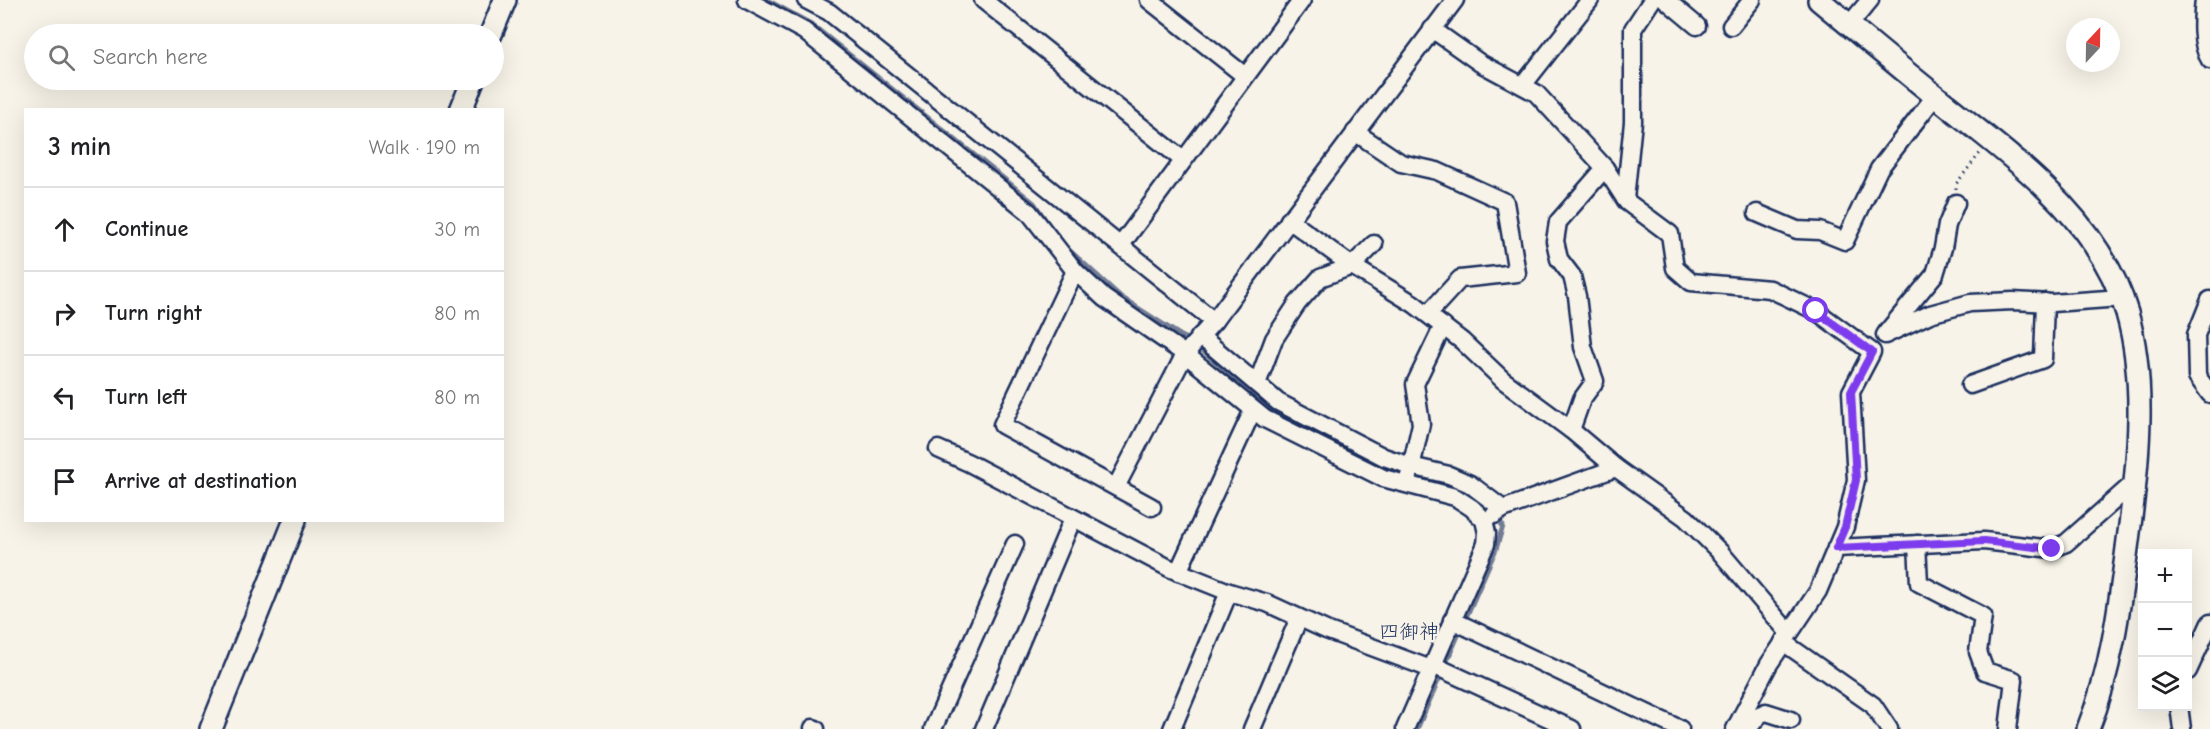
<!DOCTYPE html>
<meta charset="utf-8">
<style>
:root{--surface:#fff;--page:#f6f6f6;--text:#202124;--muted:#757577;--line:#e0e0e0}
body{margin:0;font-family:"Comic Neue","Klee One",sans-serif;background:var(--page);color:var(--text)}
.controls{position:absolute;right:18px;bottom:18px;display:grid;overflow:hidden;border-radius:0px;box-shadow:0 6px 24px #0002}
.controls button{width:54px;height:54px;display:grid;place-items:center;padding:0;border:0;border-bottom:2px solid var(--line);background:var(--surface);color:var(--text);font:30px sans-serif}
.compass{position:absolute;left:2066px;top:18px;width:54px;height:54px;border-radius:50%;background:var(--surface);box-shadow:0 6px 24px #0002;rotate:22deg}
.stop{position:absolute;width:18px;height:18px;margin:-14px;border:4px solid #7c3aed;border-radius:50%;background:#fff}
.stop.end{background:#7c3aed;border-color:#fff;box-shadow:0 2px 6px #0008}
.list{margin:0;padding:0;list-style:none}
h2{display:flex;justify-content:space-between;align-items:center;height:78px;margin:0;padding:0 24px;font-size:26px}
h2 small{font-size:20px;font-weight:400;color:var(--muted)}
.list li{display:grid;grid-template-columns:39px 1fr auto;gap:18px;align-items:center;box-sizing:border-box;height:84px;padding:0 24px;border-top:2px solid var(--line)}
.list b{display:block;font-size:22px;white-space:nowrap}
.list em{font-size:20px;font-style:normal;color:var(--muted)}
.icon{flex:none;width:33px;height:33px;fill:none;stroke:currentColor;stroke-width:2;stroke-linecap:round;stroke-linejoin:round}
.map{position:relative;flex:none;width:2210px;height:729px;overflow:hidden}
.search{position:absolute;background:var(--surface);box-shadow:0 6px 24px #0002;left:24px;top:24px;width:480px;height:66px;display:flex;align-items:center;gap:15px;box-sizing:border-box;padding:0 21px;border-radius:33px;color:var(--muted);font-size:22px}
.panel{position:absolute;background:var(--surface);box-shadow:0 6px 24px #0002;left:24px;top:108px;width:480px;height:414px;border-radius:0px}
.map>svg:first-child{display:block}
</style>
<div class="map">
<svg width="2210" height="729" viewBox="0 0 2210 729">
<rect width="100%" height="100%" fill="#f7f3e8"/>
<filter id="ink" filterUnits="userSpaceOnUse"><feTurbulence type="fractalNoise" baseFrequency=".0167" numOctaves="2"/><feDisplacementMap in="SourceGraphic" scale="12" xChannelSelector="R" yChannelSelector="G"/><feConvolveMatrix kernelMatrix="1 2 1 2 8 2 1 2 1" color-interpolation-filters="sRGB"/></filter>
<g filter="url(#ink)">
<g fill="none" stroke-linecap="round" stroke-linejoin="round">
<g stroke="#727c95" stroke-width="5">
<polyline points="767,0 811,24 1034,203 1051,228"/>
<polyline points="1068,249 1121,297 1200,348 1272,411 1323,435 1370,461 1416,477 1433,479"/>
<polyline points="1417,729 1496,549 1503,526 1496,517"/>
</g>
<g stroke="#1b2f5e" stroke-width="21">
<g id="minor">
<polyline points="747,0 804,31 1029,212 1075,271 1104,298 1185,354 1265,419 1383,478 1455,497 1472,508 1484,520 1487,533 1486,544 1405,729"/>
<polyline points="806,0 829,12 1214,321"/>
<polyline points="983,0 1183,160"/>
<polyline points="1149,0 1245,76"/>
<polyline points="1666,0 1697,26"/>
<path d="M2204 0C2202 19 2200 44 2210 60"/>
<polyline points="1849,25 1870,0"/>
<polyline points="1731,26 1752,0"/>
<polyline points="1432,29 1480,63 1536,93 1605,168 1627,202 1670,234 1675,268 1691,282 1770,289 1816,311 1872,352 1851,392 1856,480 1845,527 1818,591 1769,664 1735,729"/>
<polyline points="1523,85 1590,0"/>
<polyline points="1355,132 1401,163 1437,171 1505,202 1517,273 1460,279 1428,314"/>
<polyline points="1625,199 1633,122 1633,29 1652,0"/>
<polyline points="1757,213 1797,230 1820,231 1845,241 1879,169 1935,96"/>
<polyline points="1289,220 1352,266 1414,304 1462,341 1503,380 1571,430 1616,468 1686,518 1721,553 1789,633"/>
<polyline points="1121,245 1302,0"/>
<polyline points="1075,271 1002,425 1152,507"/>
<polyline points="2210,300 2196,335 2197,376 2210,394"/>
<polyline points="1887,332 1935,274 1943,248 1947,225 1956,203"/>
<polyline points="1885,335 1930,314 1970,303 2013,301 2052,303 2121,298"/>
<polyline points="1200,336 1278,402 1384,457 1411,466 1449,475 1470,484 1503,509"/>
<polyline points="1257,384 1274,339 1297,304 1320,278 1352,266 1374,244"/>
<polyline points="1970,385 2043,359 2045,302"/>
<polyline points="1571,430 1582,399 1595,381 1583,347 1577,296 1572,276 1559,259 1555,241 1558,222 1605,168"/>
<polyline points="938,449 969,463 1169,568 1229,592 1267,603 1326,630 1431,669"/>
<polyline points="1409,476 1421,424 1415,384 1443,326"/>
<polyline points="1116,487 1185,354 1214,321 1455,0"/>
<polyline points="1494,515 1503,509 1616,468"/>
<polyline points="1917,544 1919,583 1983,616 1978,652 1985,671 2014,680 2008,729"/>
<polyline points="1836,548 1984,541 2052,549 2066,543 2136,481"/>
<polyline points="1178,572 1253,410"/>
<polyline points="1452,620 1680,729"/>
<polyline points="1783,642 1873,705 1889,729"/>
<polyline points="1433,665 1572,729"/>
<polyline points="2188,671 2210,623"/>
<polyline points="2179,706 2182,729"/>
<polyline points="813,728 816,729"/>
<polyline points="933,729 1015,544"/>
<polyline points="984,729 1073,518"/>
<polyline points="1172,729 1229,592"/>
<polyline points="1252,729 1299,618"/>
<polyline points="1748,729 1759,715 1766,712 1791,720"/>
</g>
</g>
<g stroke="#1b2f5e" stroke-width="26">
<g id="tertiary">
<path d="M1819 0C1859 33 1898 66 1938 98 2012 158 2099 217 2127 313 2146 379 2139 457 2130 525 2121 593 2114 664 2088 729"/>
<polyline points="491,34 505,0"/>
<polyline points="461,110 473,80"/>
<polyline points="211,729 295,520"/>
</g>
</g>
<polyline stroke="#1b2f5e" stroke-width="3" stroke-dasharray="1.5 4.5" stroke-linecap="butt" points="1956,189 1956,184 1980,153"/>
<use href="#minor" stroke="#f7f3e8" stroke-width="16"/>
<use href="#tertiary" stroke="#f7f3e8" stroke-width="21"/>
</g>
</g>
<g fill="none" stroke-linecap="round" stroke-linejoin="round" filter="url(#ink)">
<polyline stroke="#7c3aed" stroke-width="8" points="1816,311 1872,352 1851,392 1856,480 1845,527 1836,548 1984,541 2052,549"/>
</g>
<g text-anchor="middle" stroke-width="5" stroke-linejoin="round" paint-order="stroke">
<g font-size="20" fill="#1b2f5e" stroke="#f7f3e8">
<text x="1409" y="638">四御神</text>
</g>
</g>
</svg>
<div class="controls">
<button>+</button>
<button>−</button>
<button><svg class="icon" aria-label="layers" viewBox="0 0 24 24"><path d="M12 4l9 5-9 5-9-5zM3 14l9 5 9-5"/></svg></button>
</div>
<svg class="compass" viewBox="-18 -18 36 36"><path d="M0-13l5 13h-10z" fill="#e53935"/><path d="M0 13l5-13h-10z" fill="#757577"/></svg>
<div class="stop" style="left:1816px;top:311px"></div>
<div class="stop end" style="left:2052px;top:549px"></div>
<div class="search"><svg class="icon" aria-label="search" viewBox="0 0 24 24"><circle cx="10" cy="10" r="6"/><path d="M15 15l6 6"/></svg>Search here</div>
<section class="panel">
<h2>3 min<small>Walk · 190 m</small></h2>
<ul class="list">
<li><svg class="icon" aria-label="ahead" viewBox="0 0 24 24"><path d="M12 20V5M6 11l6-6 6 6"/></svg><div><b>Continue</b></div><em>30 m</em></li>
<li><svg class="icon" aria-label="right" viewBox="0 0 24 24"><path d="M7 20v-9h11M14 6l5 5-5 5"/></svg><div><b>Turn right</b></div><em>80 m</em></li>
<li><svg class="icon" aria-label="left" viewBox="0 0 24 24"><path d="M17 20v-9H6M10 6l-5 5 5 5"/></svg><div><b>Turn left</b></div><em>80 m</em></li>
<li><svg class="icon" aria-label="arrive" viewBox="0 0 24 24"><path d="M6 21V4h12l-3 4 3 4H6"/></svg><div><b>Arrive at destination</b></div></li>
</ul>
</section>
</div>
